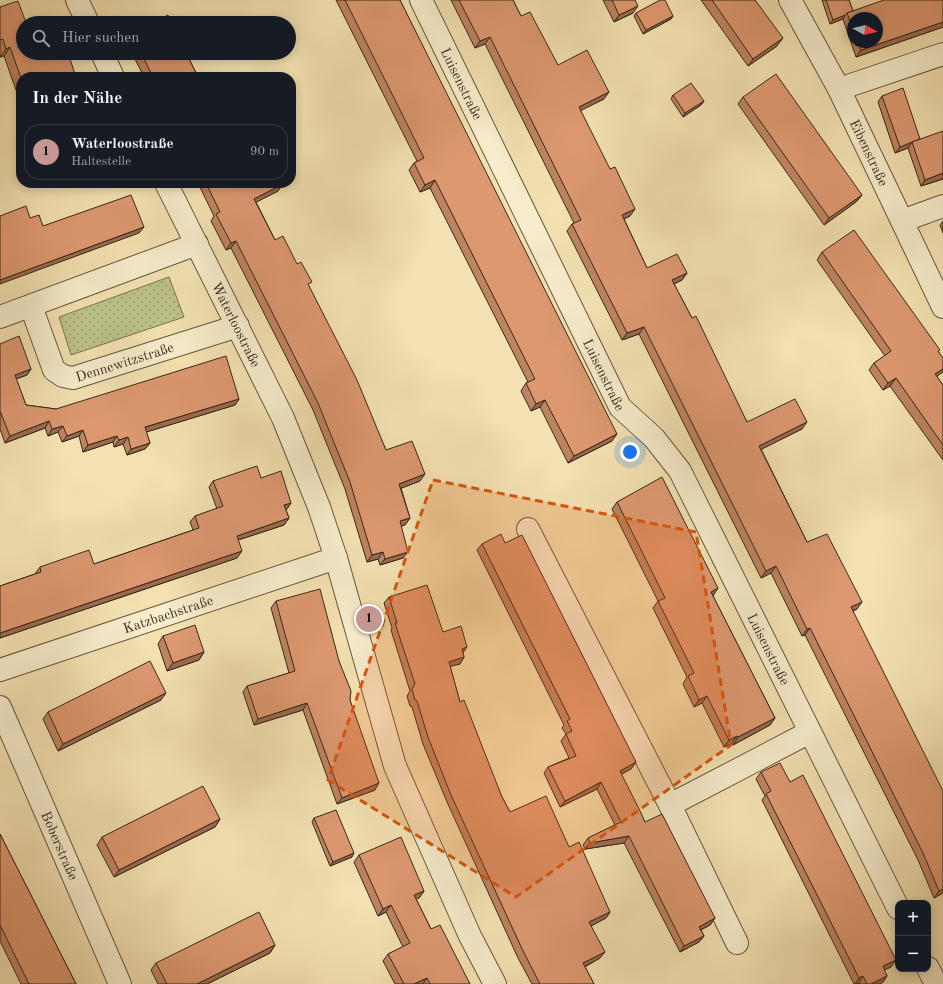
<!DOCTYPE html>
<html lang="de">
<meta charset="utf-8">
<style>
:root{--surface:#171b24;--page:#242831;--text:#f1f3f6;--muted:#9ea1a6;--line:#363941;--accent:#c59692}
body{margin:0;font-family:"Old Standard TT",serif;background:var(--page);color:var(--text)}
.controls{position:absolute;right:12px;bottom:12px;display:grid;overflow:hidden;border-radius:8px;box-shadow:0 2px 10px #0003}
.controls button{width:36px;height:36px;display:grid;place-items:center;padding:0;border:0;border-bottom:1px solid var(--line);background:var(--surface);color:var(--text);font:20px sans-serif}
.compass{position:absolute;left:847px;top:12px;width:36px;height:36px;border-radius:50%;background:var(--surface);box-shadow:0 2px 10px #0003;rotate:98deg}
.you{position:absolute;left:630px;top:452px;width:14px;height:14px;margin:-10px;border:3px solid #fff;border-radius:50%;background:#1a73e8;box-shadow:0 0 0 6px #1a73e833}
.badge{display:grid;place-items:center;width:26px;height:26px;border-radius:50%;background:var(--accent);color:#111;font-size:13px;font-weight:700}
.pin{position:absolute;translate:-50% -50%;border:2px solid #fff;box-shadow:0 1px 4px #0006}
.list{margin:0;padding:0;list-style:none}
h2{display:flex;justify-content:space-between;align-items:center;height:52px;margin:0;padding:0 16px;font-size:17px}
h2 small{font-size:13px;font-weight:400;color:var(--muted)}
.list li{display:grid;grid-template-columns:26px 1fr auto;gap:12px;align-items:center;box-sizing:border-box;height:56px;margin:0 8px 8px;padding:0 8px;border:1px solid var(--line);border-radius:16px}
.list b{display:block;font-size:15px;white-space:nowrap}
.list p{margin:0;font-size:13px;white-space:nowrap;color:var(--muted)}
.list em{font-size:13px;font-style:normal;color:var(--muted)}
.icon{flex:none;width:22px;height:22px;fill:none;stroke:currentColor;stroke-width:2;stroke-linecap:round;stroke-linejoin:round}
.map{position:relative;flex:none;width:943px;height:984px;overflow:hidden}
.search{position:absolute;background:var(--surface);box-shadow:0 2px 10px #0003;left:16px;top:16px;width:280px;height:44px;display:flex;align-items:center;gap:10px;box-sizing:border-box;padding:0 14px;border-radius:22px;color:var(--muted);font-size:15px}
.panel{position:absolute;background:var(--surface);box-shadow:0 2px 10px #0003;left:16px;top:72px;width:280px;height:116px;border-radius:16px}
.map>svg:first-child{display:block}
</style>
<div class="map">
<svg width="943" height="984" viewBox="0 0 943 984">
<defs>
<pattern id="park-dots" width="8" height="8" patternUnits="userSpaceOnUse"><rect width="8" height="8" fill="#bdc28a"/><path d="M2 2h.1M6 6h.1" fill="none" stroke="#9a9e70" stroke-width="1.8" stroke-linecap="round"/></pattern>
</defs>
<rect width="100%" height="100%" fill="#f3e1b1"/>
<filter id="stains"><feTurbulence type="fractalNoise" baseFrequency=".005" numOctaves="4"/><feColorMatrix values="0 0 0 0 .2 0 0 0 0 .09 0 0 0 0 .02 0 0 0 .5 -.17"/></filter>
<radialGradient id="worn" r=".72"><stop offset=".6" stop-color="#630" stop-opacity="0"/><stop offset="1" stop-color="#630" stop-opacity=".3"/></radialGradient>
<polygon fill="url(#park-dots)" stroke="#7a7552" points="169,277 184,317 71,355 59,317"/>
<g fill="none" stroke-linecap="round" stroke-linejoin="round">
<g stroke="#655640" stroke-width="24">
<g id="minor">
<polyline points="77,0 88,23"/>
<path id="s1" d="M421 0 620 407 654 438 680 471 898 908"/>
<path id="s2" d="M790 0 839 89 943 307"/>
<polyline points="102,53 113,77"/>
<polyline points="839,89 943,54"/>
<path id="s3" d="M166 183 283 418 319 507 336 558 395 766 470 936 495 984"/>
<polyline points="902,221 943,206"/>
<path id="s4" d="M31 306 54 370 63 376 73 378 238 326"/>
<polyline points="0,317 197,244"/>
<polyline points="528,529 670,805 737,943"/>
<path id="s5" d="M0 670 336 558"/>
<path id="s6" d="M0 707 120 984"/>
<polyline points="670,805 810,732"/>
<polyline points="928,968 936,984"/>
</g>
</g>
<use href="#minor" stroke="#f7eccc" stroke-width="22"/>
</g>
<g fill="#be8360" stroke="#36281b" fill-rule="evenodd">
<polygon points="336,0 400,0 612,441 568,463 540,407 531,411 521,391 526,383 528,382 430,188 420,192 409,170 414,163 417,161"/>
<polygon points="451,0 513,0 521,16 558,65 604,99 580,110 630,216 624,219 647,268 687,273 682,280 674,284 692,318 747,422 802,429 761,449 807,542 857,609 853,611 943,893 934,898 918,860 805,635 802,636 771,573 761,578 639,334 622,340 567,231 572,224 574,223 485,44 475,48"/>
<polygon points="603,0 635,0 633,13 614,22"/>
<polygon points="701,0 755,0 777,46 748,66"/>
<path d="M822 0H849L853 11 943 0V27L856 57 843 19 830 24ZM853 18 877 42H853Z"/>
<polygon points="0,7 39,60 21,77 21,104 4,56 0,57"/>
<polygon points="636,13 673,16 671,19 643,34 634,16"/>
<polygon points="132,53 186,53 198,77 144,77"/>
<polygon points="673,95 704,101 701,105 683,117 671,99"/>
<polygon points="882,96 920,139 943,179 921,186 908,148 895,153 878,102"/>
<polygon points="743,97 862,195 856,202 824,225 738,104"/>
<polygon points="198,183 283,183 278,191 256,202 275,240 309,287 386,450 420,481 401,488 410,518 405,525 401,526 403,558 380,565 378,559 367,562 345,489 313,410 231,248 226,250 211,221 214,216"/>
<polygon points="943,221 943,233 940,225"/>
<polygon points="822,252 939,352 937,377 943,385 943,460 890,386 883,390 869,370 874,363 885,356 817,260"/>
<polygon points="0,344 31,369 27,375 16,379 26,405 56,409 239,399 235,405 146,432 150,443 145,449 127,455 123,444 114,447 113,442 83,452 79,436 62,442 58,432 48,436 45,428 5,443 0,429"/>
<polygon points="261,478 291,503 286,510 289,518 284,525 238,540 237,558 0,638 0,586 35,574 40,567 94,564 193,530 190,522 195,516 217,509 209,487 213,481"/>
<polygon points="617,502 713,596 775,718 770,725 733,745 732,743 724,747 702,703 694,707 683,684 687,677 653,608 658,601 612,509"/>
<polygon points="505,543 636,762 631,769 621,774 645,822 715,918 710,925 701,930 704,936 699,942 680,952 624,843 585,849 583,845 588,838 615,825 597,789 560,807 544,773 548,767 569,758 561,741 566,734 562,728 564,725 477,550 482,544"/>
<polygon points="389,597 443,632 463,653 464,657 460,664 450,666 460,702 502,797 510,812 569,847 610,912 606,918 591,926 600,958 585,967 594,984 532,984 518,958 447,802 423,744 412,707 410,706 407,696 410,691 391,630 392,628 384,603"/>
<polygon points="276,601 339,661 375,790 337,804 303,710 254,725 243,692 247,686 289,673 271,608"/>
<polygon points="163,636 204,652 199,660 167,671 158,644"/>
<polygon points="161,700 58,751 43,719 48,712"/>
<polygon points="761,772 790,782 891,967 884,970 887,976 883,982 880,984 859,984 859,983 856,984 854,984 762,800 765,796 756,779"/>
<polygon points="314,818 352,857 330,866 312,822"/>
<polygon points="220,819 215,827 114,877 97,845 102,837"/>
<polygon points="0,834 76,984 21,984 0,941"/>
<polygon points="359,855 424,891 419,898 416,899 431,929 470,984 395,984 383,961 388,954 403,947 386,912 378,916 354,862"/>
<polygon points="275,945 270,953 207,984 158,984 151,970 156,963"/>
</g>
<g fill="#9b6a4e" stroke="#36281b">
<polygon points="638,6 633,13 614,22 619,15"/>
<polygon points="845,15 843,19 830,24 833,20"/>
<polygon points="673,16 671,19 643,34 646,30"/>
<polygon points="943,22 943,27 856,57 861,50"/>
<polygon points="490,37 485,44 475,48 480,41"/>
<polygon points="783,38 777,46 748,66 753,59"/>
<polygon points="10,47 4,56 0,57 6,49"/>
<polygon points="609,92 604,99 574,114 579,107"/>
<polygon points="704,101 701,105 683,117 685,113"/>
<polygon points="912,142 908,148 895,153 900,147"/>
<polygon points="943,173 943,179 921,186 925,180"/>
<polygon points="435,180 430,188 420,192 425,185"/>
<polygon points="283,184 278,191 249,206 254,199"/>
<polygon points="862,195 856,202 824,225 829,218"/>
<polygon points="635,209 630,216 617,222 622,215"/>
<polygon points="144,227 139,233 0,284 0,280"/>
<polygon points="236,241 231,248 226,250 231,243"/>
<polygon points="687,273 682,280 667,287 672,280"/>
<polygon points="644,327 639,334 622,340 627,333"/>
<polygon points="31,369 27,375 10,381 15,375"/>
<polygon points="943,369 943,372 930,381 935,374"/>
<polygon points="896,378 890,386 883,390 888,383"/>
<polygon points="239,399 235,405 140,434 145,427"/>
<polygon points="545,400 540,407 531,411 536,404"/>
<polygon points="49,421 45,428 5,443 10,436"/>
<polygon points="807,422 802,429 754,453 759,446"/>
<polygon points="63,426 58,432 48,436 52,429"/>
<polygon points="83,430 79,436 62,442 67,436"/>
<polygon points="617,434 612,441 568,463 574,456"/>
<polygon points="117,436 113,442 83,452 88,445"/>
<polygon points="128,437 123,444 114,447 119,440"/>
<polygon points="150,443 145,449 127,455 131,449"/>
<polygon points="425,474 420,481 394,491 399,484"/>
<polygon points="291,503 287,509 280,512 284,505"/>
<polygon points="289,518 284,525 232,542 237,536"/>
<polygon points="410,518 405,525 395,528 400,521"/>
<polygon points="242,551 237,558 0,638 0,633"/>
<polygon points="383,552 378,559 367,562 372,555"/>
<polygon points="408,552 403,558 380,565 385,559"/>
<polygon points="776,566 771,573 761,578 766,571"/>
<polygon points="718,588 713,596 711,592"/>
<polygon points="862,602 857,609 846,614 851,607"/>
<polygon points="810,628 805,635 802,636 807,629"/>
<polygon points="467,647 463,653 462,649"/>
<polygon points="204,652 199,660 167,671 173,663"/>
<polygon points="464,657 460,664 444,668 449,662"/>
<polygon points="166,693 161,700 58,751 63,744"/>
<polygon points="707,696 702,703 694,707 699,700"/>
<polygon points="307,703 303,710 254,725 258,719"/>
<polygon points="775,718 770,725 733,745 738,737"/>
<polygon points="737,736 732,743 724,747 729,740"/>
<polygon points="636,762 631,769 615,778 620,771"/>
<polygon points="601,782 597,789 560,807 565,801"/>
<polygon points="379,783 375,790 337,804 342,798"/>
<polygon points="220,819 215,827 114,877 119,870"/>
<polygon points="629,836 624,843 585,849 590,843"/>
<polygon points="354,853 352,857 330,866 333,862"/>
<polygon points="943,889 943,893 934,898 939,891"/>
<polygon points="424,891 419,898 409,902 414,895"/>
<polygon points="391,905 386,912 378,916 383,909"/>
<polygon points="610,912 606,918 585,929 589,922"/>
<polygon points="715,918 710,925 694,933 699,927"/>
<polygon points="704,936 699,942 680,952 684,946"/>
<polygon points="275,945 270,953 207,984 197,984"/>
<polygon points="605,952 600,958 578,970 583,963"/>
<polygon points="896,960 891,967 878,973 883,966"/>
<polygon points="863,976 859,983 855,984 859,978"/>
<polygon points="887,976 883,982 880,984 871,984"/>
<polygon points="427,978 423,984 414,984"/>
</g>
<g fill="#dd9870" stroke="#36281b">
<polygon points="345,0 400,0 617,434 574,456 545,400 536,404 526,383 535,379 435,180 425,185 414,163 424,158"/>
<polygon points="459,0 513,0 521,16 530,12 558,65 587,50 609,92 579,107 610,169 615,167 635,209 622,215 647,268 677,254 687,273 672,280 692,318 696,316 747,422 795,399 807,422 759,446 807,542 827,534 862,602 851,607 943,791 943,889 939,891 923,853 810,628 807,629 776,566 766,571 644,327 627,333 572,224 581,220 490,37 480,41"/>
<polygon points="612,0 635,0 638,6 619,15"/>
<polygon points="660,0 665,0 673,16 646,30 636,13"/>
<polygon points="712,0 755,0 783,38 753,59"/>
<polygon points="826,0 849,0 853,11 847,13 845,15 833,20"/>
<polygon points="884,0 943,0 943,22 861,50 858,42 877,42 877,18 853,18 853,29 847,13"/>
<polygon points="18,1 26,23 23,23 23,53 36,53 39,60 61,53 68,53 76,77 21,77 21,78 10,47 6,49 3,39 0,40 0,7"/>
<polygon points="168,15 171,23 152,23"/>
<polygon points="141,53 186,53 198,77 153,77"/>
<polygon points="776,74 862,195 829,218 743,97"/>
<polygon points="691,83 704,101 685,113 673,95"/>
<polygon points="903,88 920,139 900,147 882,96"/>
<polygon points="943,131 943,173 925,180 912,142"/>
<polygon points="206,183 283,183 283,184 254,199 275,240 283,236 297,264 301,262 312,282 308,284 357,380 386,450 412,441 425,474 399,484 410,518 400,521 408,552 385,559 383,552 372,555 350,482 318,403 236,241 231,243 216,214 220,212"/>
<polygon points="131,195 144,227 0,280 0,216 26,206 30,218 39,215 43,226"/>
<polygon points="854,230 940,350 938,351 943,358 943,369 935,374 943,385 943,445 896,378 888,383 874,363 891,351 822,252"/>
<polygon points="19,336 31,369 15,375 26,405 56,409 226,356 239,399 145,427 150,443 131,449 128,437 119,440 117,436 88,445 83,430 67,436 63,426 52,429 49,421 10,436 0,411 0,344"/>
<polygon points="257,466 261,478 281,471 291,503 284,505 289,518 237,536 242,551 0,633 0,586 41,572 40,567 89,550 94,564 199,528 195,516 223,506 213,481"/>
<polygon points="662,477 718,588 711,592 775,718 738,737 737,736 729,740 707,696 699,700 688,676 694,673 658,601 665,598 617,502"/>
<polygon points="501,534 505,543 522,535 636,762 620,771 641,813 645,822 662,814 715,918 699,927 704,936 684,946 629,836 590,843 588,838 621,822 601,782 565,801 548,767 576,756 566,734 572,731 567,721 570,719 482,544"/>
<polygon points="427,585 443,632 461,626 467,647 462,649 464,657 449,662 460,702 464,700 502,797 510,812 546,796 569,847 579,842 610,912 589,922 605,952 583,963 594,984 540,984 523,951 451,795 428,737 417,701 415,700 412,689 415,684 395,623 397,623 389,597"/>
<polygon points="320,589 339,661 351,691 350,700 379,783 342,798 307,703 258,719 247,686 295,671 276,601"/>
<polygon points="195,625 204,652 173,663 163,636"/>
<polygon points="150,661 166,693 63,744 48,712"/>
<polygon points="780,763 790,782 803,775 896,960 883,966 887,976 871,984 867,984 863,976 859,978 766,794 771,791 761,772"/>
<polygon points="203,786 220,819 119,870 102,837"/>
<polygon points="336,810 354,853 333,862 314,818"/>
<polygon points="0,834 76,984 29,984 0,925"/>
<polygon points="401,837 424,891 414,895 431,929 440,925 470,984 430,984 427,978 414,984 404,984 388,954 410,943 391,905 383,909 359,855"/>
<polygon points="259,912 275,945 197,984 167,984 156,963"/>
</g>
<path fill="#d6540e" fill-opacity="0.2" stroke="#d6540e" stroke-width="3" stroke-dasharray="8 5" stroke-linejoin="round" d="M433 480 696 532 731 745 516 897 328 780Z"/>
<g text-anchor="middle" stroke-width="3.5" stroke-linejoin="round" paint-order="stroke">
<g font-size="14" fill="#36281b" stroke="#f7eccc">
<text dy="5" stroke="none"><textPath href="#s1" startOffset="93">Luisenstraße</textPath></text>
<text dy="5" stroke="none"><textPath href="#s2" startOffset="172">Eibenstraße</textPath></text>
<text dy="5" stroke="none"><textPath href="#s3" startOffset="158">Waterloostraße</textPath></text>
<text dy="5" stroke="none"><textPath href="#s4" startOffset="143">Dennewitzstraße</textPath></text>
<text dy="5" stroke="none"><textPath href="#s1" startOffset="417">Luisenstraße</textPath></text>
<text dy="5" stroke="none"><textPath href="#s5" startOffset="177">Katzbachstraße</textPath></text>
<text dy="5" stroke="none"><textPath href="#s1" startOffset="740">Luisenstraße</textPath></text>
<text dy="5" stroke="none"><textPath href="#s6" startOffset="151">Boberstraße</textPath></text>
</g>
</g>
<rect width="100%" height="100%" filter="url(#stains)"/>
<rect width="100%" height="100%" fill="url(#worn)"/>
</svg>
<div class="controls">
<button>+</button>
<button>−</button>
</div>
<svg class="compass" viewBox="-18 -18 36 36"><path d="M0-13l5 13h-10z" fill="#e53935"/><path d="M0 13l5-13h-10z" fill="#9ea1a6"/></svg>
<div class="you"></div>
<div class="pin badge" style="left:369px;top:619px">1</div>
<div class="search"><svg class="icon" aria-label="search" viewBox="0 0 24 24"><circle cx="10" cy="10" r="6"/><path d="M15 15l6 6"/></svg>Hier suchen</div>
<section class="panel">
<h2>In der Nähe<small></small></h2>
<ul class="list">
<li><span class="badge">1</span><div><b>Waterloostraße</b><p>Haltestelle</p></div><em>90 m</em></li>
</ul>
</section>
</div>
